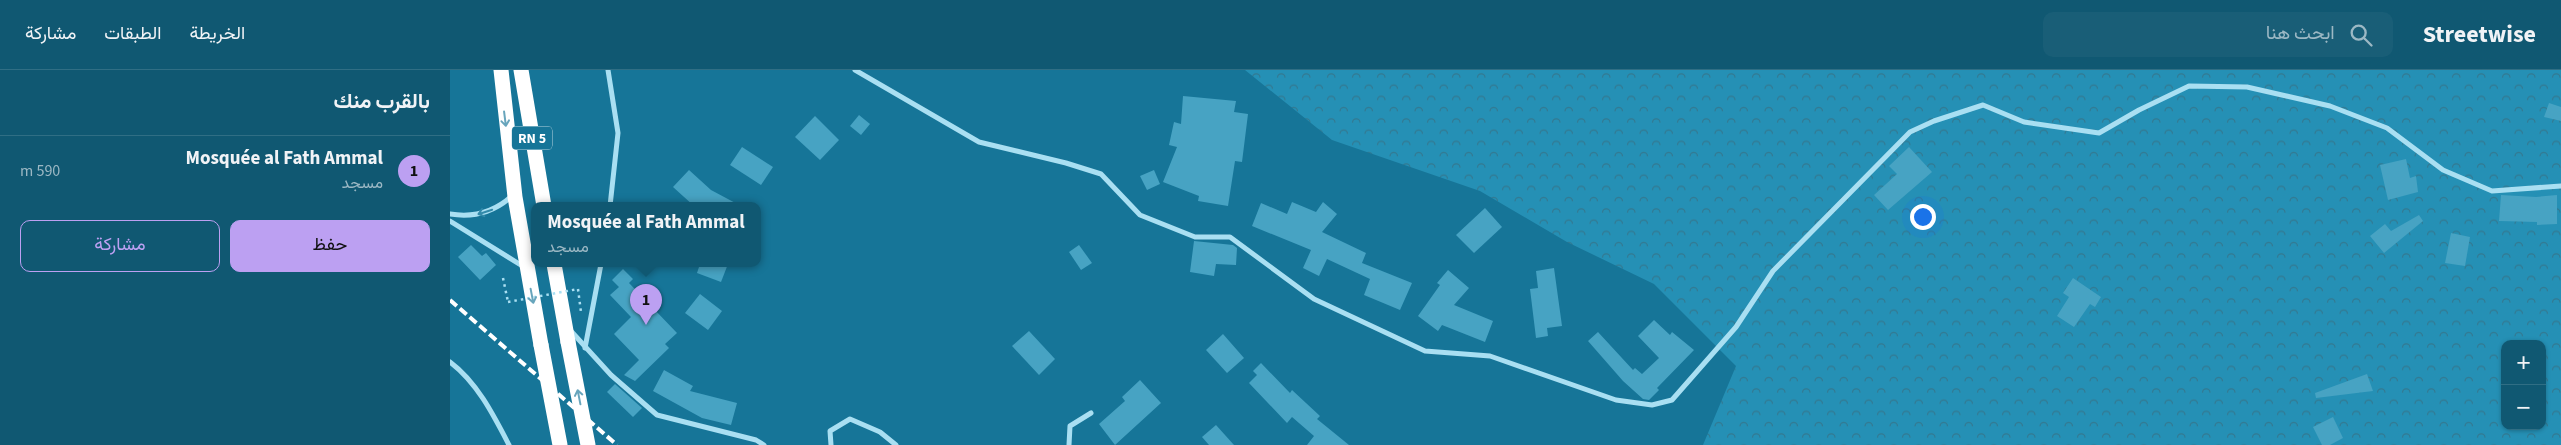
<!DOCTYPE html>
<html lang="ar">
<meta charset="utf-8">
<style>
:root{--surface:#105872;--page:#195e77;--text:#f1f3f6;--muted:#9cb8c4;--line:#306e84;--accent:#bca0f2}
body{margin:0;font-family:"Source Sans 3",Vazirmatn,sans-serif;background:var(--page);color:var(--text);direction:rtl}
.controls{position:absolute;right:15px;bottom:15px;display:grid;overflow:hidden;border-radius:10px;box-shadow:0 1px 4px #0004}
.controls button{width:45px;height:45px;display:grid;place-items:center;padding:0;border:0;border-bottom:1px solid var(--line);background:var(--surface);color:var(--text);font:25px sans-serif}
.you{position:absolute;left:1472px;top:146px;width:18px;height:18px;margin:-12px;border:4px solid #fff;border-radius:50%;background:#1a73e8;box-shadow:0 0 0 8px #1a73e833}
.badge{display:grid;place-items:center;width:32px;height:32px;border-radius:50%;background:var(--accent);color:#111;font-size:16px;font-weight:700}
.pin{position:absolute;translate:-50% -41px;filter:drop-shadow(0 1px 2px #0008)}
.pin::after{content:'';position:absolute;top:26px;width:18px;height:15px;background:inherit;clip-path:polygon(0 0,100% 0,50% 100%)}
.popup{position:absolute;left:81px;top:132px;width:230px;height:65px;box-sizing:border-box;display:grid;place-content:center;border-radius:10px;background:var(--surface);filter:drop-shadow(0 1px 4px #0005);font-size:16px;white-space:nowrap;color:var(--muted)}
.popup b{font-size:19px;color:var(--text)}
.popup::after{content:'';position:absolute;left:50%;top:100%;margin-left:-10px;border:10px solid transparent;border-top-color:var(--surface)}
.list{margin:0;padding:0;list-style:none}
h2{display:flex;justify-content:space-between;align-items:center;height:65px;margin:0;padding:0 20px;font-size:21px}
h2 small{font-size:16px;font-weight:400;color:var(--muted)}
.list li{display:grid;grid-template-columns:32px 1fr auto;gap:15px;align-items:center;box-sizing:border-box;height:70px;padding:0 20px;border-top:1px solid var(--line)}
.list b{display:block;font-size:19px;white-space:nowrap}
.list p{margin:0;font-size:16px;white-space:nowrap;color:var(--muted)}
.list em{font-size:16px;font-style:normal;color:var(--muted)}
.actions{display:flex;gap:10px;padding:15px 20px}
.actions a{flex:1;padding:11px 0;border:1px solid var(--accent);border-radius:10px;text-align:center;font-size:18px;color:var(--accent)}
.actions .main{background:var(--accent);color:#111}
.icon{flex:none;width:28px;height:28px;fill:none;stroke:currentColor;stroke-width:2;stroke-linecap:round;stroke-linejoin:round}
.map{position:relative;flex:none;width:2111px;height:375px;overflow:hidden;direction:ltr}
header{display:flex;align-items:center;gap:30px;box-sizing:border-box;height:70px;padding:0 25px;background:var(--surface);border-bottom:1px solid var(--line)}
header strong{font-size:24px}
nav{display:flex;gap:28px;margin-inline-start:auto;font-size:18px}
.search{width:350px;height:45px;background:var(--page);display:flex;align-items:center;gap:12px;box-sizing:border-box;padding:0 18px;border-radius:10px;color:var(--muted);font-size:19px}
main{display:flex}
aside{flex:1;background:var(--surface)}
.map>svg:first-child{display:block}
</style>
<header>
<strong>Streetwise</strong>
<div class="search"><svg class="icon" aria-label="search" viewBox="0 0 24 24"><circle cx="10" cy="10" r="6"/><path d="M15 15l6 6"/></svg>ابحث هنا</div>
<nav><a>الخريطة</a><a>الطبقات</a><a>مشاركة</a></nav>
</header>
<main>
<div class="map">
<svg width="2111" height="375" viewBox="0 0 2111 375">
<defs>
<pattern id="forest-crowns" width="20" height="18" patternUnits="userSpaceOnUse" patternTransform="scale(1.25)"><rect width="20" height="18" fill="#2590b5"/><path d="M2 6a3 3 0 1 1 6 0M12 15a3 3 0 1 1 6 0" fill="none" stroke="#337890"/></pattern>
</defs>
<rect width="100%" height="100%" fill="#167598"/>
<path fill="url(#forest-crowns)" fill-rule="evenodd" d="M795 0H2111V375H1253L1286 296 1204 214 1117 172 1030 121 882 70ZM2055 274H2092V356H2055Z"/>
<g fill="#47a3c3">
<polygon points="733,26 786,31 784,42 798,44 792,92 785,91 778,136 748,131 749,126 713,112 727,77 719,75 724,52 731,54"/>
<polygon points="2099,33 2111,37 2111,51 2094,47"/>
<polygon points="409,45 420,54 411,65 400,56"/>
<polygon points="365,46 389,70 370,90 345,67"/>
<polygon points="292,77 323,97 311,115 280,95"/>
<polygon points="1459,77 1482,102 1438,140 1424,125 1447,104 1439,96"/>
<polygon points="1956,89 1960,108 1966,106 1968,122 1938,130 1930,95"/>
<polygon points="239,100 261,120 291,136 244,136 223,117"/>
<polygon points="704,100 710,114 697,120 690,106"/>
<polygon points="2051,125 2086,127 2107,125 2107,154 2087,155 2087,152 2049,151"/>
<polygon points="842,132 866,142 873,132 887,144 872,162 916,183 912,193 962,213 950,240 914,225 920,209 877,189 869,206 853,198 861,180 802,156 811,133 837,144"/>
<polygon points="1035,138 1052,157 1024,183 1006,165"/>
<polygon points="1969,145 1973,151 1934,183 1920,166 1935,154 1941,161"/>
<polygon points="2001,163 2020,167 2015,196 1995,193"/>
<polygon points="744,171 783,175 787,178 786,195 766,194 764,206 740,202"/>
<polygon points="21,175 32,186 36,183 46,195 30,210 8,187"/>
<polygon points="629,175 642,193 631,200 619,182"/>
<polygon points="250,194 278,194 271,212 247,203"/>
<polygon points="1104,198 1112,256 1097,258 1098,266 1086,268 1080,219 1088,218 1086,201"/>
<polygon points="173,199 183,209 179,213 227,263 215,274 219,278 185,311 174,305 189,290 164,264 181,247 160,225 169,217 162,210"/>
<polygon points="998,200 1019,218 1004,235 1043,251 1035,272 992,255 988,261 968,246 990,215 987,213"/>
<polygon points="1623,208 1651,227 1645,237 1640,234 1624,257 1607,246 1619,227 1613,223"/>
<polygon points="250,224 272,241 258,260 235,243"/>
<polygon points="1204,250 1220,265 1222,262 1244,280 1207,318 1209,320 1199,330 1193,329 1173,311 1138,271 1148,262 1183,300 1185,298 1192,304 1209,288 1188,266"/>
<polygon points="579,261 605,289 589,305 562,276"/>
<polygon points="773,264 794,288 777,303 756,280"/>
<polygon points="811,293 840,323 842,320 870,346 867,349 899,375 857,375 864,366 842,347 837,353 799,313 807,305 803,301"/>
<polygon points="214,300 243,316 240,321 287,333 281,355 252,348 203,321"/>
<polygon points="1917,304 1923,321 1866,328 1865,323"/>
<polygon points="690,310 711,333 665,375 649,354 675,331 672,327"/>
<polygon points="165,314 192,338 183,347 157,322"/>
<polygon points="1883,347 1893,368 1880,375 1872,375 1863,357"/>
<polygon points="766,355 784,375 759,375 752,367"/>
</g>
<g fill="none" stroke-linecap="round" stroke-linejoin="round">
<g stroke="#a9dff2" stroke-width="2.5" stroke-dasharray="2.5 4" stroke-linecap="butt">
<polyline points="53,208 58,232"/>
<polyline points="128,219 131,242"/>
</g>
<g stroke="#a9dff2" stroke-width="5">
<polyline points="158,0 168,63 160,136"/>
<polyline points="405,0 529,72 616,93 651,104 690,145 745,167 780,167 864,229 975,281 1040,286 1166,330 1202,335 1222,330 1286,257 1323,201 1460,62 1484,51 1533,35 1574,52 1649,63 1689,40 1739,16 1797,17 1880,36 1937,58 1993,100 2042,121 2111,116"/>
<path d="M0 144C24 148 45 142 63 125"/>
<polyline points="0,151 74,197"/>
<polyline points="120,260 161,305 207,345 306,370 314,375"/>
<polyline points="135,278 151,194"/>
<path d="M0 292C27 312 44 346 59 375"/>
<polyline points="381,375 380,361 400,349 430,362 446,375"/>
<polyline points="619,375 620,356 641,343"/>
</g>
<g stroke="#fff" stroke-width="15">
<polyline points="51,0 65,127 91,275"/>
<polyline points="71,0 94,136"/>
<polyline points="104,194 118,272"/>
</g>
<polyline stroke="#fff" stroke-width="4" stroke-dasharray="9 4" stroke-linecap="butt" points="0,230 167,375"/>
<polyline stroke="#a9dff2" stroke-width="2.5" stroke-dasharray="2.5 4" stroke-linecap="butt" points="58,232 128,219"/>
<g stroke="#fff" stroke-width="15">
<polyline points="118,272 138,375"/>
<polyline points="91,275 110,375"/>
</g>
</g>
<defs><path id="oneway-shaft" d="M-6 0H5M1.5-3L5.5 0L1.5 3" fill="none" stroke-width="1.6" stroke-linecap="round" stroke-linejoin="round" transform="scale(1.25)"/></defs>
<g stroke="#68a5bc">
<use href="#oneway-shaft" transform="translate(55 49) rotate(83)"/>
<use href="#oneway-shaft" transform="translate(82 226) rotate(79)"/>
<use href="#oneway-shaft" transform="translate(129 327) rotate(-101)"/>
</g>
<use stroke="#338aaa" href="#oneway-shaft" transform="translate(35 142) rotate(162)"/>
<g text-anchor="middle" stroke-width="5" stroke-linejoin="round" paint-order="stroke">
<rect fill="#167598" stroke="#b9d6e0" stroke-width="1" x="62" y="56.5" width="40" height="23" rx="4"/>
<g font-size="14" font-weight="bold" fill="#fff">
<text x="82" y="73">RN 5</text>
</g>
</g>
</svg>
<div class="controls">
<button>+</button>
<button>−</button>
</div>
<div class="you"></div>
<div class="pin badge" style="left:196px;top:255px">1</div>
<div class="popup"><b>Mosquée al Fath Ammal</b>مسجد</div>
</div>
<aside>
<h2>بالقرب منك<small></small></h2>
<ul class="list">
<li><span class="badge">1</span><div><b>Mosquée al Fath Ammal</b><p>مسجد</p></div><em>590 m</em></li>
</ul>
<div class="actions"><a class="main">حفظ</a><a>مشاركة</a></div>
</aside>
</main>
